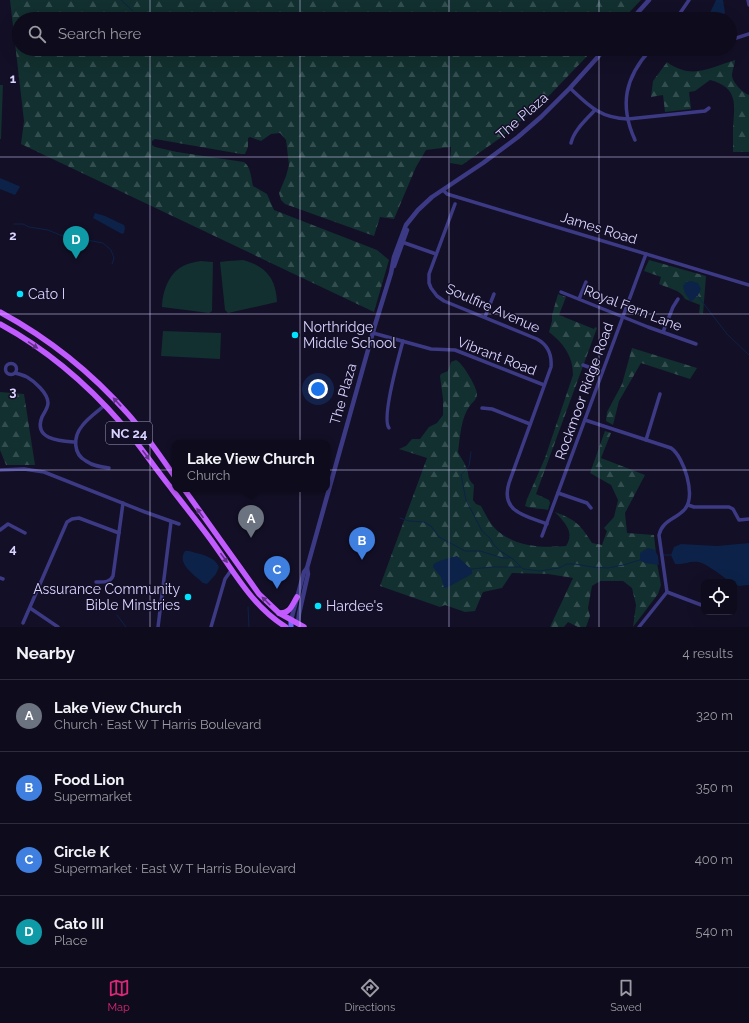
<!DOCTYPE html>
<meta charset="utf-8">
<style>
:root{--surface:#0e0b1c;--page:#171425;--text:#f1f3f6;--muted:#9b9ba3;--line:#2e2b3b;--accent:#db2777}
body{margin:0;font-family:Raleway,sans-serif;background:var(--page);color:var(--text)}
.controls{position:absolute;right:12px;bottom:12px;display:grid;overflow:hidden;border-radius:8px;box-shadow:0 4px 16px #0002}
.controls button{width:36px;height:36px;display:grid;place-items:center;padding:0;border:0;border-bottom:1px solid var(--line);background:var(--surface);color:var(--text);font:20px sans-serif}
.you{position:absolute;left:318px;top:389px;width:14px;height:14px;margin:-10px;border:3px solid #fff;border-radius:50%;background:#1a73e8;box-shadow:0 0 0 6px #1a73e833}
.badge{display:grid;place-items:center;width:26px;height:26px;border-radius:50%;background:var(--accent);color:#fff;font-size:13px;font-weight:700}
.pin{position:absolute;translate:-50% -33px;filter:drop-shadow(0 1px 2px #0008)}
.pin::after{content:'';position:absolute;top:21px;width:14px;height:12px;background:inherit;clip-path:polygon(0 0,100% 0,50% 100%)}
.popup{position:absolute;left:172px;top:440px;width:158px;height:52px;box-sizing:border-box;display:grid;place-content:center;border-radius:8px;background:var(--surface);filter:drop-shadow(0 1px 3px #0005);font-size:13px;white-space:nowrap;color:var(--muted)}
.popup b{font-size:15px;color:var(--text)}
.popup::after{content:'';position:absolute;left:50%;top:100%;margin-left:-8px;border:8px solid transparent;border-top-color:var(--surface)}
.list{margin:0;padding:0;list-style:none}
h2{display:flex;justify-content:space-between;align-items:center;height:52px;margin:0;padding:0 16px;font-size:17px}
h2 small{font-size:13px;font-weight:400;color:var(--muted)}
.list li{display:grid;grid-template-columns:26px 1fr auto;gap:12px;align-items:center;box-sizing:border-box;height:72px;padding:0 16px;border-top:1px solid var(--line)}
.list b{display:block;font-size:15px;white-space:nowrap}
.list p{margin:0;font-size:13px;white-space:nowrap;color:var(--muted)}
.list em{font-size:13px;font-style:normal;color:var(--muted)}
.icon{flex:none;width:22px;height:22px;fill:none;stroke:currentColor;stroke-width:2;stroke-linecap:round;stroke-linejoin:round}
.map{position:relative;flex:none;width:749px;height:627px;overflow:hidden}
.search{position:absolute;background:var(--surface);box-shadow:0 4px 16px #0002;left:12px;right:12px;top:12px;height:44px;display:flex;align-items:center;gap:10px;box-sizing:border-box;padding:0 14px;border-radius:22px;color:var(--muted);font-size:15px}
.sheet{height:340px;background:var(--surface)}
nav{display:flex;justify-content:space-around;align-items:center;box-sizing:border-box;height:56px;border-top:1px solid var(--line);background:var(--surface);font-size:11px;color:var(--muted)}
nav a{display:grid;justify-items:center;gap:2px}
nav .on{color:var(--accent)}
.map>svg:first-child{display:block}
</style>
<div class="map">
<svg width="749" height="627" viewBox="0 0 749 627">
<defs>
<pattern id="forest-firs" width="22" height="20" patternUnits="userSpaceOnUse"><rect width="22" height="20" fill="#12302f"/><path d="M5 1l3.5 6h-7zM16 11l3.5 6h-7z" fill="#344d4e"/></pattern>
</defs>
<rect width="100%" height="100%" fill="#130f26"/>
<g fill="#12302f">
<polygon points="0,85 3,85 1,139 0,139"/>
<path d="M243 260C266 266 276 279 277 302L228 313 225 310 220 262 228 261Z"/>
<path d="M201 261 213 262 212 311 209 313 162 307C162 292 169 273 183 266 189 263 195 262 201 261Z"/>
<polygon points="163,331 221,333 220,359 161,356"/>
</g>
<g fill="url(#forest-firs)">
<path d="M10 0H641L623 19H19V49H594L541 104 503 136 462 165 450 163 451 147 426 150 416 167 394 219 380 217 374 236 285 204 281 200 279 193 286 176 289 165 286 140 280 133 271 134 261 141 250 137 248 138V147L245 154H241L155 139 152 141V145L155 147 177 152 244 162C251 167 251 178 253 186L267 194 274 210 377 250 389 260 374 312 21 144 24 121Z"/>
<path d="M735 60C735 64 732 71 732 76 733 83 743 93 749 95V152H733C733 145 733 137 733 130 734 106 740 88 710 80L695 91 689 92 691 109 665 112 663 95 651 97 653 81 667 62C692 80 709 68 735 60Z"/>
<path d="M649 260 706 276 703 314 699 313 700 305 685 299C681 290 668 288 659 284L661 277 644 271Z"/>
<path d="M558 294 566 297 559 315 594 329 595 327 597 328 536 494 549 500 550 503 548 510C540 508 532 509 525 506L527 499 545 458 573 375C573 356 564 344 549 332L552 321V315Z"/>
<polygon points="632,348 697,368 690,379 641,363 619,401 613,425 606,421 607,412 622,384"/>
<path d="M456 360C462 362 477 387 477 394 477 400 472 402 469 407 461 419 460 436 458 452 460 457 464 461 466 467 470 475 466 478 474 485L473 500 476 504 481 506C486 515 491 526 499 532 518 547 543 548 566 546 575 532 565 523 555 512 576 520 580 524 592 543L602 545 607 531 604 528 614 517 618 500 611 485 590 473 605 431 611 433 601 458 645 475 625 513 627 533 654 535 657 563 661 585 658 594 633 627 636 605 632 588 623 581H600L592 586 588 608 590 616 586 627H578L568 622 564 627H550L573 578 548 574 512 573 502 588 483 592 475 611 465 612 445 605 440 607 380 586 427 458 399 449 406 446 412 439H420L429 427 437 423 443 415V399L440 376 441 374 448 371 451 362Z"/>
<polygon points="0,392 24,394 35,465 6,465 0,450"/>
</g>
<g fill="#0c2248">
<polygon points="716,0 723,0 725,12 724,15 711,19 707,19"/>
<polygon points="0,178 19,186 20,187 15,195 0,189"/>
<polygon points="95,213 105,216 124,225 125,228 124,233 122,234 93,218"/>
<polygon points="692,281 698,283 701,289 698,295 691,302 685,293 683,286 686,282"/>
<path d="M749 543V585L739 586 734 584V582H731C723 577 706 563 698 562 690 561 683 565 675 564L671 555 674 547 681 544 717 546Z"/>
<polygon points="648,548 655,550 658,556 659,565 645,563 640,560 640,553"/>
<path d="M185 551H189C199 554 215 556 219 567L216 574 207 584 203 583C195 575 176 564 185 551Z"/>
<path d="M457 556 472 570V574L448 587 444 588 441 577 433 567V565C440 559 449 559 457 556Z"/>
</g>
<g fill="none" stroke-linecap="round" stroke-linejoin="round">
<g stroke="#0c2248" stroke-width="1">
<polyline points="121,0 133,11"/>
<polyline points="14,224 23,224 29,227 48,230 60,235 103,243 111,250 114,258 112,264"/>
<polyline points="697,295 727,334 749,355"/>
<polyline points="471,452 469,466 461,475 466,500 482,531 490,538 494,545 500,551 513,559 523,569 540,571 559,568 567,564 575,564 592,567 608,568 623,565 640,560"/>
<polyline points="400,518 409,521 424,522 431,526 439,537 465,551 480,551 503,558 509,558"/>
<polyline points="664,555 671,555"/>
<polyline points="471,569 493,567 520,567"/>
<polyline points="248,607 249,627"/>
<polyline points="117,615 126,627"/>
</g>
<g stroke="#3d3a85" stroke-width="3.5">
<polyline points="748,0 749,5"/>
<polyline points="676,19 689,0"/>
<polyline points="730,40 749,34"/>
<polyline points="687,49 691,50 701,49"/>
<path d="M570 88C589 106 600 118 628 119L705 111 709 108"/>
<path d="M635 140C619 105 625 77 651 49"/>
<path d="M571 143C574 130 586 120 595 110"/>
<polyline points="443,190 447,194 749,285"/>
<path d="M455 204 429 274V283L431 288 437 296 444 301 537 339C548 345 552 355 551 367L509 483C500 512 526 516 547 524"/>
<polyline points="402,242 436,254"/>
<polyline points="561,292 648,327 696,344"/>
<polyline points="579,299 586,282"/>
<polyline points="485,317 494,294"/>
<polyline points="663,332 673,307 678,299"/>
<polyline points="373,333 431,349 455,350 544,385"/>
<circle cx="11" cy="369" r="5.5"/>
<polyline points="583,365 602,372"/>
<path d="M15 373C19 374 23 375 27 377 34 381 48 393 48 403 48 408 44 413 42 417 33 440 61 441 75 442"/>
<path d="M105 405C97 412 88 418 82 426 73 437 73 454 86 461 93 466 101 467 109 468"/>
<polyline points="482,408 492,409 530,424"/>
<path d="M585 420 671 448C684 457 696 495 685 509 677 519 662 520 659 535L667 592 639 627"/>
<path d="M389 428C381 418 399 356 403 341"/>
<polyline points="646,440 660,394"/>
<polyline points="0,470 24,469 44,472 145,512 179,524"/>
<polyline points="558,493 587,503 591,508"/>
<polyline points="688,505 694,507 729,507 733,509 739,520 749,519"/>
<polyline points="0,530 8,524 25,533"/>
<polyline points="542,536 646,254"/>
<polyline points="0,578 3,579"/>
<path d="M96 582C103 582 110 583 113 576L123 503"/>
<polyline points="667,592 704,606"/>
<polyline points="30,608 58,627"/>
<polyline points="23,623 67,522 72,519 79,518 119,533"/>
<polyline points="158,627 171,522"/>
<polyline points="211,627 225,579 232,569"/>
</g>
<g stroke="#3d3a85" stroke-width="4.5">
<polyline points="632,19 649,0"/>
<polyline points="394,266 407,230"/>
<polyline points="291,620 304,572 307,568 375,325 391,273 394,257 406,225 418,210 432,197 483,163 518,137 541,117 570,88 605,49"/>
<polyline points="298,624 299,614 308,574 307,568"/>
</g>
<polyline stroke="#6f6bff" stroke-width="5" points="291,620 291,627"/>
<g stroke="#c25bff" stroke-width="5.5">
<path d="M0 312C48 338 91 372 128 414 145 433 160 456 175 477"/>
<path d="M0 324C46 349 87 384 121 423 139 444 154 467 171 488 183 504 196 520 208 536 232 568 251 606 286 627"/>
<polyline points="184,489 259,594 279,613 304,627"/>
<path d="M279 613C290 614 292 605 297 597"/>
</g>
</g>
<defs><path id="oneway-solid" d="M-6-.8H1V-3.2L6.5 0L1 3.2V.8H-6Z"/></defs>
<g fill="#623188">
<use href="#oneway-solid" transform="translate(33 345) rotate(34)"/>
<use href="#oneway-solid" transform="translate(117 402) rotate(-133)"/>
<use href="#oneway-solid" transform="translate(146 455) rotate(53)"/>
<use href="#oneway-solid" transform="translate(200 513) rotate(-125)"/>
<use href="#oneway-solid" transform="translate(224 558) rotate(54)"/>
<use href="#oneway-solid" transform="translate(266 601) rotate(-135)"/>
</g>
<path fill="none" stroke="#d9d4ff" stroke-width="1" stroke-opacity="0.55" d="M150 0V19M300 0V19M449 0V19M599 0V19M150 49V627M300 49V627M449 49V627M599 49V627M0 157H749M0 314H749M0 470H749"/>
<g fill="#00e5ff" stroke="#130f26" stroke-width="1.5">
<circle cx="20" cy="294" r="4"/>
<circle cx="295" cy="335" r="4"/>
<circle cx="188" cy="597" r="4"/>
<circle cx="318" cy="606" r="4"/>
</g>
<g text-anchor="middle" stroke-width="3" stroke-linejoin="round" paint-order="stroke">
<rect fill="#130f26" stroke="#9e99be" stroke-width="1" x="106" y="422" width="46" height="22" rx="3"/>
<g font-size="13" font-weight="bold" fill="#d9d4ff">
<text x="129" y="438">NC 24</text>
</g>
<g font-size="14" fill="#d9d4ff" stroke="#130f26">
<text transform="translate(522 116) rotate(-41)" y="5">The Plaza</text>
<text transform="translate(599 228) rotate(17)" y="5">James Road</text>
<text transform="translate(493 308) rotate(24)" y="5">Soulfire Avenue</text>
<text transform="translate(633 308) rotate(21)" y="5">Royal Fern Lane</text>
<text transform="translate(497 356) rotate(21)" y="5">Vibrant Road</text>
<text transform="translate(584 391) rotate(-70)" y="5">Rockmoor Ridge Road</text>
<text transform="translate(343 394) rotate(-74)" y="5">The Plaza</text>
</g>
<g font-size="14" fill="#d9d4ff" stroke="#130f26" text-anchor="start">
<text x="28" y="299">Cato I</text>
<text x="303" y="332">Northridge<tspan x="303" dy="16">Middle School</tspan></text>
<text x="180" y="594" text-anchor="end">Assurance Community<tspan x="180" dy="16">Bible Minstries</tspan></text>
<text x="326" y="611">Hardee's</text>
</g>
</g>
<g font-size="13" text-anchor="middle" font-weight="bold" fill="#d9d4ff" stroke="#130f26" stroke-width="3" stroke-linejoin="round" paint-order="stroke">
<text x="13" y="83">1</text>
<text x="13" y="240">2</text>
<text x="13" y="396">3</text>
<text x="13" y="553">4</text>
</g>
</svg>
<div class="controls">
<button><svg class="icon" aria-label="locate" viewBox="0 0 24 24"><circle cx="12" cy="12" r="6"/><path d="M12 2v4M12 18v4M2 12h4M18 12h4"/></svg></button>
</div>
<div class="you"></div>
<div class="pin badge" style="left:251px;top:538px;background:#6b7280">A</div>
<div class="popup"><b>Lake View Church</b>Church</div>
<div class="pin badge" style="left:362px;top:560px;background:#3f7fe0">B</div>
<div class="pin badge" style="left:277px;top:589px;background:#3f7fe0">C</div>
<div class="pin badge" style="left:76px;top:259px;background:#0f9aa8">D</div>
<div class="search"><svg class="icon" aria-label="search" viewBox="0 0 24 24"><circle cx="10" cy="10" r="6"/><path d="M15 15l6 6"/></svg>Search here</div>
</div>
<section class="sheet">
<h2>Nearby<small>4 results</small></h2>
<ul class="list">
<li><span class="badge" style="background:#6b7280">A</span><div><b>Lake View Church</b><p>Church · East W T Harris Boulevard</p></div><em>320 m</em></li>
<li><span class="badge" style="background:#3f7fe0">B</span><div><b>Food Lion</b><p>Supermarket</p></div><em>350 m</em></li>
<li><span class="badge" style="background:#3f7fe0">C</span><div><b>Circle K</b><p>Supermarket · East W T Harris Boulevard</p></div><em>400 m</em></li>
<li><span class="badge" style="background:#0f9aa8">D</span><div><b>Cato III</b><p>Place</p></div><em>540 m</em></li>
</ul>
</section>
<nav>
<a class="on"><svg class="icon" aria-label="map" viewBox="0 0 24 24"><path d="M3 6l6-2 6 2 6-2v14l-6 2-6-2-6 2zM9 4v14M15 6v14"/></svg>Map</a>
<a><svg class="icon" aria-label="directions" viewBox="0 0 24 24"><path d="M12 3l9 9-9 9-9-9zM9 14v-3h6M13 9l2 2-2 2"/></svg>Directions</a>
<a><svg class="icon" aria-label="saved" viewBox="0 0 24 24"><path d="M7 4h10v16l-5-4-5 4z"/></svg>Saved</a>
</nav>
